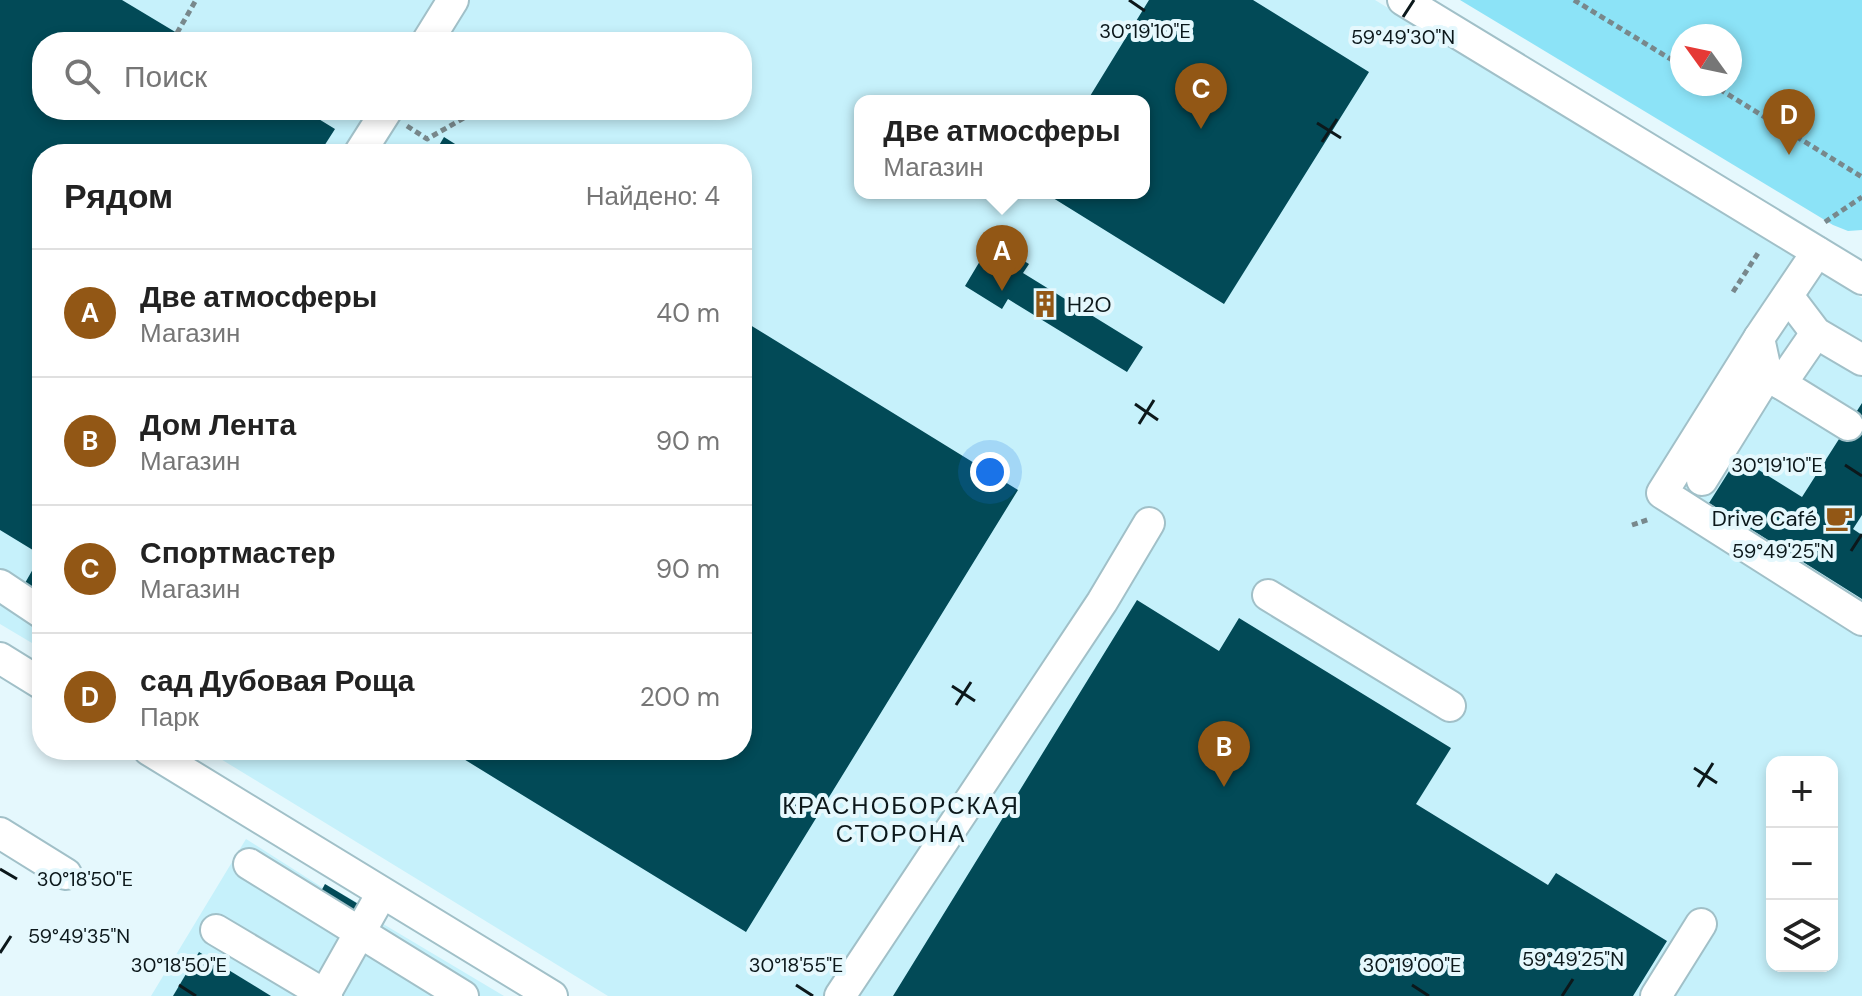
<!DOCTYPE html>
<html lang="ru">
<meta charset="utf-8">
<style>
:root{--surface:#fff;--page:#f2f2f2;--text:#222;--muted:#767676;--line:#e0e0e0;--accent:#925715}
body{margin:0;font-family:"DM Sans",sans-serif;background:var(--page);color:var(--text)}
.controls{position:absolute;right:24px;bottom:24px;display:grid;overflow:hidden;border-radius:16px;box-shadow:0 4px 12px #0003}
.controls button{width:72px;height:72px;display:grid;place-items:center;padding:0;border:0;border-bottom:2px solid var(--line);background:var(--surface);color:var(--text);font:40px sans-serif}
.compass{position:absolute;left:1670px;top:24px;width:72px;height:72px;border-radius:50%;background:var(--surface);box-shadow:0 4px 12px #0003;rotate:303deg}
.you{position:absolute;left:990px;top:472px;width:28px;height:28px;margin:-20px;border:6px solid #fff;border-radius:50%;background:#1a73e8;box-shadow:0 0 0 12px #1a73e833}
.badge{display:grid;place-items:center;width:52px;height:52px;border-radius:50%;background:var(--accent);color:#fff;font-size:26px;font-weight:700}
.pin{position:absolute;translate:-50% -66px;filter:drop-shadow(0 2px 4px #0008)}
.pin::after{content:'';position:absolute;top:42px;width:28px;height:24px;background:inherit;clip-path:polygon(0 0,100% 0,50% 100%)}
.popup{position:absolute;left:854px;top:95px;width:296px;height:104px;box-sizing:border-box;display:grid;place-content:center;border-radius:16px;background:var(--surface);filter:drop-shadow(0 2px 6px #0005);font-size:26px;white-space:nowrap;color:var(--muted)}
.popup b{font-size:30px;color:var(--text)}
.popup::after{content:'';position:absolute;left:50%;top:100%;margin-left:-16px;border:16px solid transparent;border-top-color:var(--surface)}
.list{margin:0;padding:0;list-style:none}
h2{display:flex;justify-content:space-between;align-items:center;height:104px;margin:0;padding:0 32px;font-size:34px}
h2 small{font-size:26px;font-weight:400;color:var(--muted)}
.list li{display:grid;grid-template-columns:52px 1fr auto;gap:24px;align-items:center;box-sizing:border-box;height:128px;padding:0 32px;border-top:2px solid var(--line)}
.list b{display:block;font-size:30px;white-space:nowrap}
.list p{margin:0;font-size:26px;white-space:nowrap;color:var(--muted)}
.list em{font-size:26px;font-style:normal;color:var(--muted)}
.icon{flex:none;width:44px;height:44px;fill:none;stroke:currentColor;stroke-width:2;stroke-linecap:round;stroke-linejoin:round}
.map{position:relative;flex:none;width:1862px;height:996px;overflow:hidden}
.search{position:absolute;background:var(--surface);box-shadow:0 4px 12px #0003;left:32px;top:32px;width:720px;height:88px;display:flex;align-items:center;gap:20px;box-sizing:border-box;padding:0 28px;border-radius:32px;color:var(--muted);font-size:30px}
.panel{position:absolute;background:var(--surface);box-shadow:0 4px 12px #0003;left:32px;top:144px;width:720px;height:616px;border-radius:32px}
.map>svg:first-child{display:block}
</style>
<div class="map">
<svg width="1862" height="996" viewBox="0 0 1862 996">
<rect width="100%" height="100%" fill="#e5f8fd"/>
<g fill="#c6f1fb" fill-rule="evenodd">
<path d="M0 0H1375L1862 298V996H608L206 750H742V154H42V649L0 624ZM42 42H742V110H42ZM860 101H1144V193H860ZM1772 762H1832V966H1772Z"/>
<polygon points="246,839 323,888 325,884 358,903 360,905 358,909 504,996 151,996"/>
</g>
<path fill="#8ce3f7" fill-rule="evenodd" d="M1460 0H1862V230L1848 231 1833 225ZM1682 36H1730V84H1682Z"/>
<g fill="#024a57">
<polygon points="0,0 122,0 192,42 42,42 42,110 294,110 294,115 297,110 304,110 335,129 319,154 42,154 42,594 38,600 21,590 41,555 0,530"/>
<polygon points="1149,0 1253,0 1369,72 1224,304 1045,193 1144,193 1144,101 1087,101"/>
<polygon points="444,137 471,154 434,154"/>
<polygon points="992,241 1029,264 1023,273 1143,347 1127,372 1008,299 1002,309 965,286"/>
<polygon points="742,320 1018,490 746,932 449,750 742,750"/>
<polygon points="1862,403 1862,515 1853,529 1862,535 1862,599 1709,503 1738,457 1802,497"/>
<polygon points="1137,600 1219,651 1239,618 1451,748 1416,804 1548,885 1556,873 1667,941 1633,996 893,996"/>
<polygon points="325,884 360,905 354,916 319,895"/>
<polygon points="199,952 222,966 271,996 173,996"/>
</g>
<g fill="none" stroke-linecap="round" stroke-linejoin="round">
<g stroke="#a1c0c8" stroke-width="34">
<g id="minor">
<polyline points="1403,0 1862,279"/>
<polyline points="427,42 453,0"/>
<polyline points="359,154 387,110"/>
<polyline points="1817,252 1759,338 1662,493 1862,620"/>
<polyline points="1788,296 1816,333 1862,360"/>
<polyline points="1759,338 1767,375 1848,425"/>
<polyline points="1781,384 1816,333"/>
<polyline points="1702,480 1767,375"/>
<polyline points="0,585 42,613"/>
<polyline points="1268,595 1450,706"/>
<polyline points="0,658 42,684"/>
<polyline points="149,750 552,996"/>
<polyline points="0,833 66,874"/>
<polyline points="249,864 463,996"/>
<polyline points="216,930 327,996"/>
<polyline points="324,996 382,893"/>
<polyline points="840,996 1102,602 1149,523"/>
<polyline points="1656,996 1701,924"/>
</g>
</g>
<g stroke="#78888c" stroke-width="5" stroke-dasharray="6 4" stroke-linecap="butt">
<polyline points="1574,0 1682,66"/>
<polyline points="177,33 196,0"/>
<polyline points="1711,84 1862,177"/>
<polyline points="407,126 427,139 478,110"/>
<polyline points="1825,222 1862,197"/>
<polyline points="1733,292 1760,250"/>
<polyline points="1632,525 1650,519"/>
</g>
<use href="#minor" stroke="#fff" stroke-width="30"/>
</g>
<path fill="none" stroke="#0c181b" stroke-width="3" d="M1129 0 1145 11M1403 17 1414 0M1317 123 1341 138M1322 142 1337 119M1135 404 1158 420M1139 424 1154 400M1845 465 1862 476M1851 551 1862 534M952 686 975 701M956 705 971 682M1694 768 1717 783M1698 787 1713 763M0 869 17 879M0 953 11 936M179 985 196 996M796 985 813 996M1412 985 1429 996M1562 996 1573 979"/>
<defs>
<g id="building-bare" transform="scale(2.16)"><path d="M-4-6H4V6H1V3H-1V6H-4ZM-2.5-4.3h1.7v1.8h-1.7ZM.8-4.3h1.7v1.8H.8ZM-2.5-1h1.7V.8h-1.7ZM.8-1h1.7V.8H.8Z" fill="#925715" stroke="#e5f8fd" stroke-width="2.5" paint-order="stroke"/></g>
<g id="cafe-bare" transform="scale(2.16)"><path d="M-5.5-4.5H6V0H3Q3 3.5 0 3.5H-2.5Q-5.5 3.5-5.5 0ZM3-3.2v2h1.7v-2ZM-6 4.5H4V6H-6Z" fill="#925715" stroke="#e5f8fd" stroke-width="2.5" paint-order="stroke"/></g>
</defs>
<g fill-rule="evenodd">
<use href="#building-bare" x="1045" y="304"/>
<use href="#cafe-bare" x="1839" y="518"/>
</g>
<g text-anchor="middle" stroke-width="8" stroke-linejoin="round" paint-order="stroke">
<g font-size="22" fill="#0c181b" stroke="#e5f8fd" text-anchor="start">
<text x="1067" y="312">H2O</text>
<text x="1817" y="526" text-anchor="end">Drive Café</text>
</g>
<g font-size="24" letter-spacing="2" fill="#0c181b" stroke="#e5f8fd">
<text x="901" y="814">КРАСНОБОРСКАЯ<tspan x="901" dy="28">СТОРОНА</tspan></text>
</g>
</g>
<g font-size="20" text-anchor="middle" fill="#0c181b" stroke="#e5f8fd" stroke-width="8" stroke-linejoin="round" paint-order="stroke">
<text x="1145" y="38">30°19'10"E</text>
<text x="1403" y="44">59°49'30"N</text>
<text x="1777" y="472">30°19'10"E</text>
<text x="1783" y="558">59°49'25"N</text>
<text x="85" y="886">30°18'50"E</text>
<text x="79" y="943">59°49'35"N</text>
<text x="1573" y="966">59°49'25"N</text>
<text x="179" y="972">30°18'50"E</text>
<text x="1412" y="972">30°19'00"E</text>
<text x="796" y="972">30°18'55"E</text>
</g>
</svg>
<div class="controls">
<button>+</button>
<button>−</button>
<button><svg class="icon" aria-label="layers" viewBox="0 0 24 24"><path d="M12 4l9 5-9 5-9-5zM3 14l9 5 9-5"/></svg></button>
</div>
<svg class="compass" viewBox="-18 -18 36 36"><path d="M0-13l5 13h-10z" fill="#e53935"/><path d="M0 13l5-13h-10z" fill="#767676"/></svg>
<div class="you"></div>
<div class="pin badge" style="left:1002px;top:291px">A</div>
<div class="popup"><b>Две атмосферы</b>Магазин</div>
<div class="pin badge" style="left:1224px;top:787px">B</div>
<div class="pin badge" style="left:1201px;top:129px">C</div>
<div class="pin badge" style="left:1789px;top:155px">D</div>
<div class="search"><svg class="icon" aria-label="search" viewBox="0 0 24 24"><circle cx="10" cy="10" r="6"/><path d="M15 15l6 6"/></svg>Поиск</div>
<section class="panel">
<h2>Рядом<small>Найдено: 4</small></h2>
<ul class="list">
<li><span class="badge">A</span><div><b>Две атмосферы</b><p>Магазин</p></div><em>40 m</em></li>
<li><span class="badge">B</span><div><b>Дом Лента</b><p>Магазин</p></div><em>90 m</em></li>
<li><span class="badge">C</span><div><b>Спортмастер</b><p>Магазин</p></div><em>90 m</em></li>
<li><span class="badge">D</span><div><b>сад Дубовая Роща</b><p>Парк</p></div><em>200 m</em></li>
</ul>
</section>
</div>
